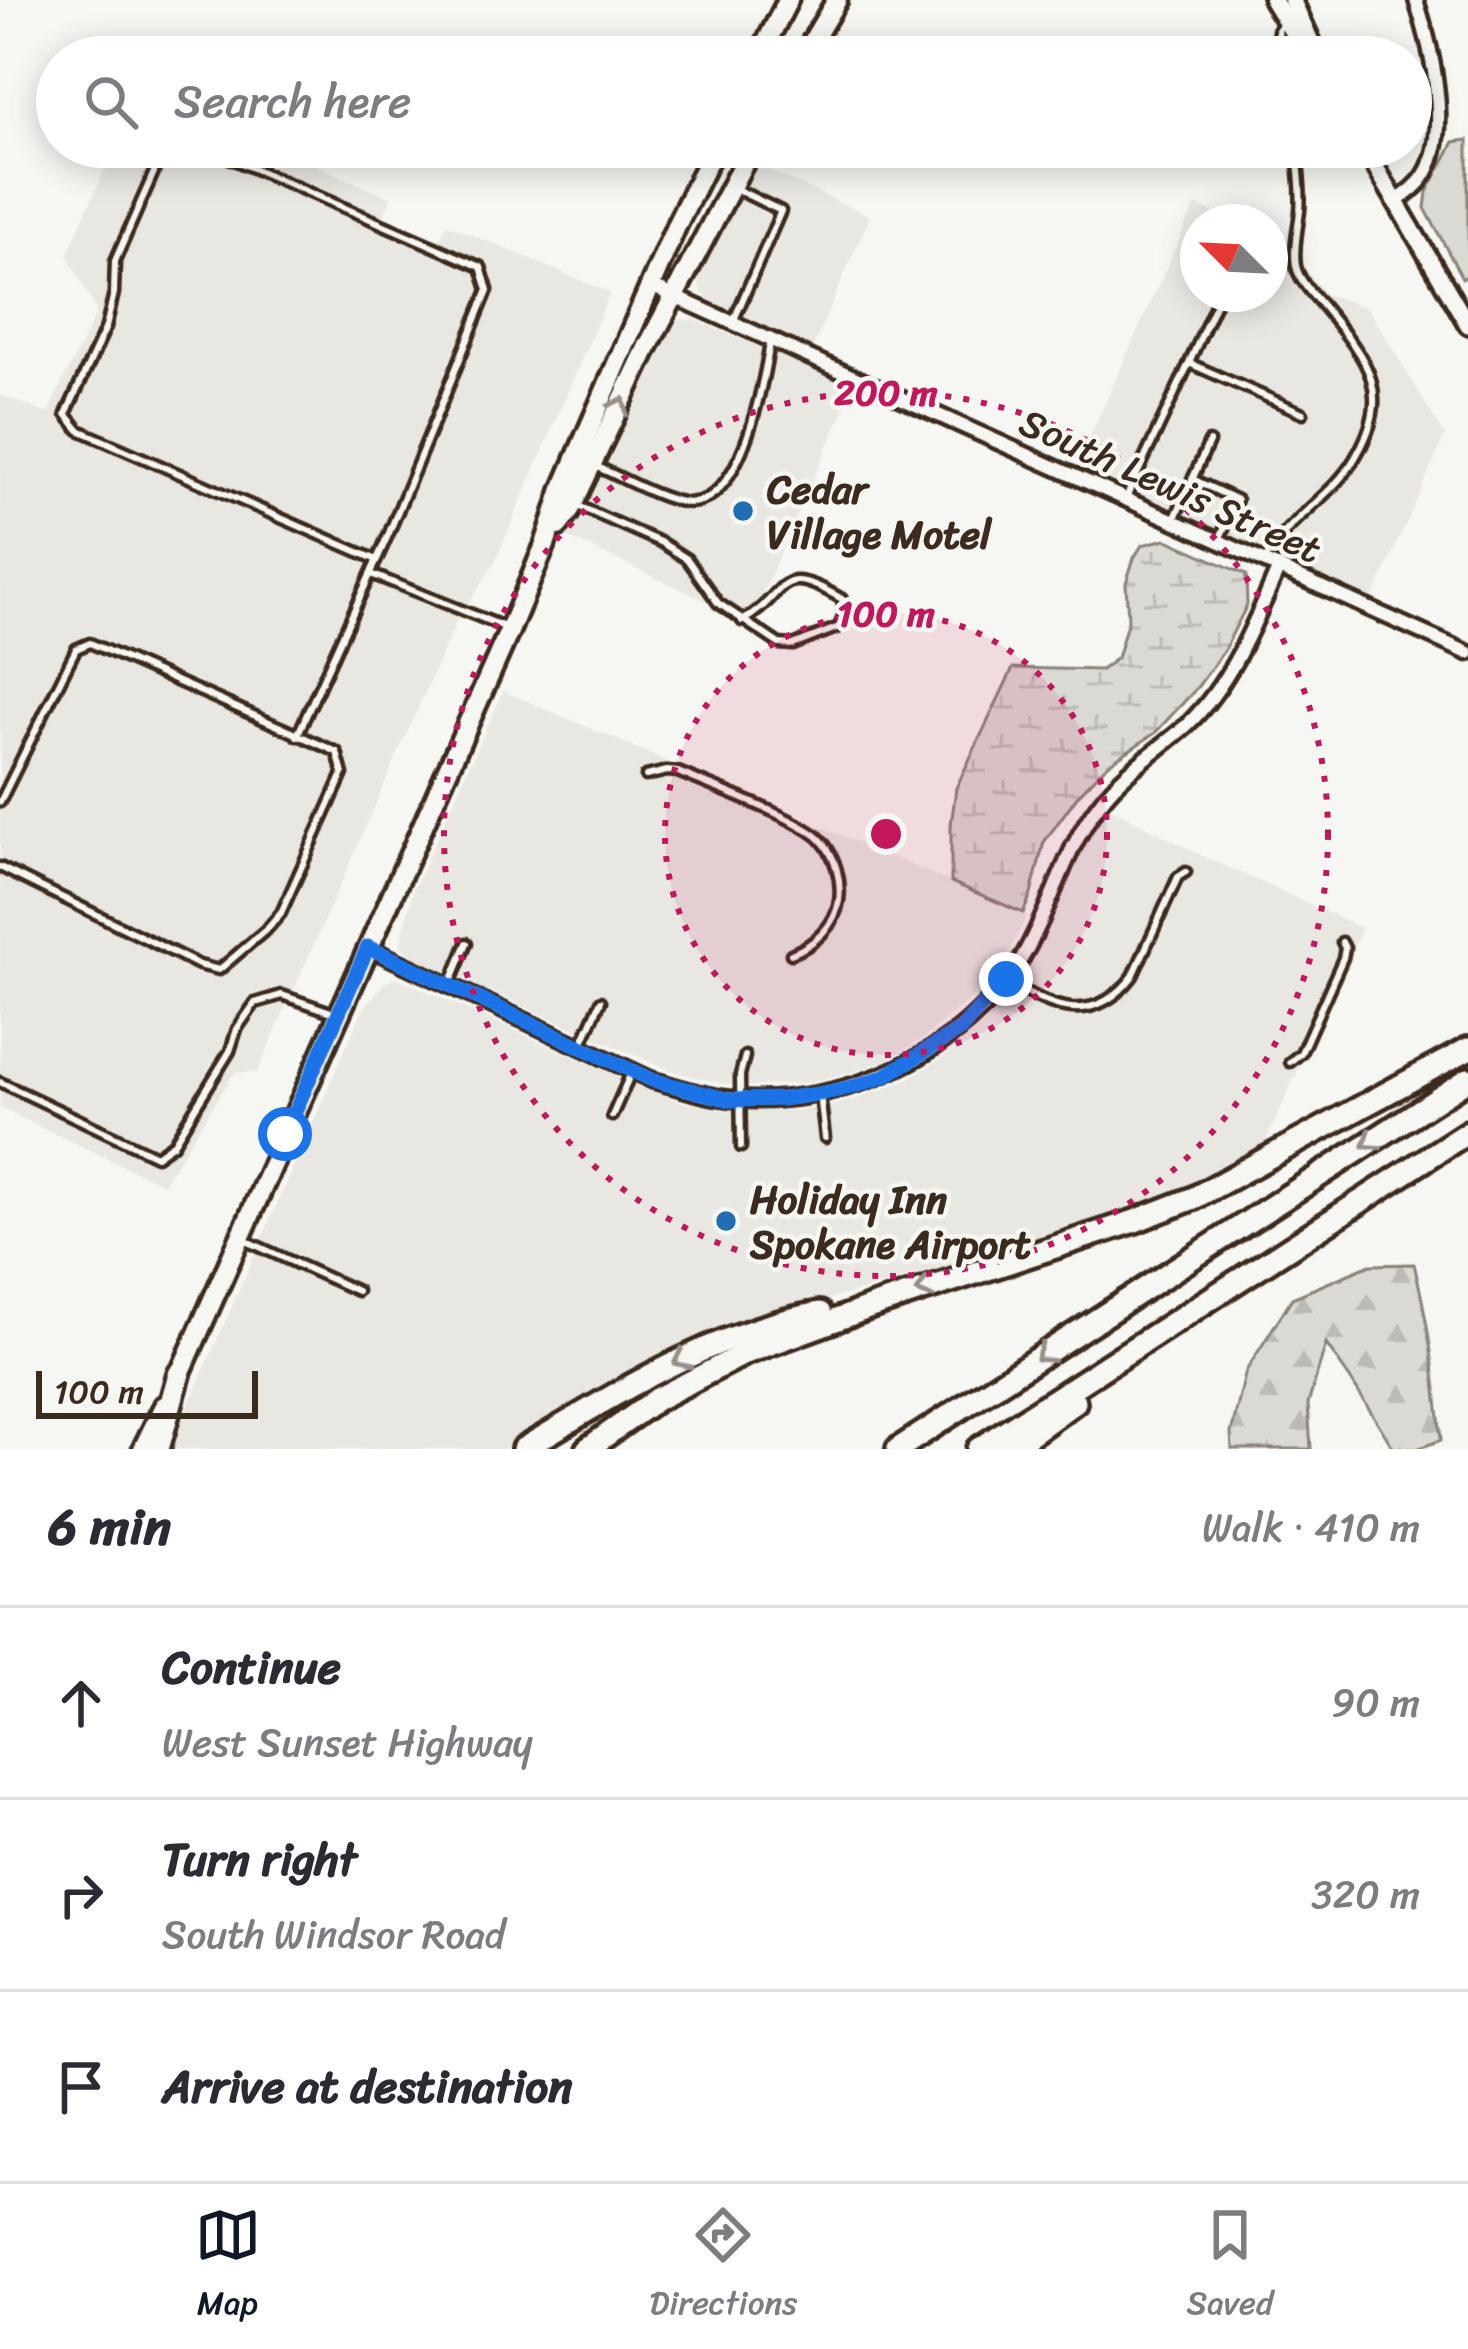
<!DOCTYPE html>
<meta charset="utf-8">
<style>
:root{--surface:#fff;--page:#f7f7f7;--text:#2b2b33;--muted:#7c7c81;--line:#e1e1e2;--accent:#111827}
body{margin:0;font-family:Sriracha,sans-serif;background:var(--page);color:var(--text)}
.compass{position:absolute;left:1180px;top:204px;width:108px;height:108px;border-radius:50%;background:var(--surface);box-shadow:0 6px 30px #0003;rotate:294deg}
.scale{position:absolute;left:36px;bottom:30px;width:222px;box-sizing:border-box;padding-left:12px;border:6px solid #3b2a1e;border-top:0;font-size:33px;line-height:42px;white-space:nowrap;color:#3b2a1e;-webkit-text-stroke:9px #f6f6f2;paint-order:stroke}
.stop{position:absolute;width:36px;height:36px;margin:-27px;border:9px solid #1a73e8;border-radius:50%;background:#fff}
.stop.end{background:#1a73e8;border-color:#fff;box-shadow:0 3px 12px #0008}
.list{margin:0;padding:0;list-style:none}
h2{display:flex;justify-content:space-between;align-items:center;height:156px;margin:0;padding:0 48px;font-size:51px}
h2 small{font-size:39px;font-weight:400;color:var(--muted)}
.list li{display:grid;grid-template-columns:78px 1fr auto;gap:36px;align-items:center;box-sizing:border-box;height:192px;padding:0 48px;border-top:3px solid var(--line)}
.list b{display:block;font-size:45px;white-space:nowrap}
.list p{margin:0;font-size:39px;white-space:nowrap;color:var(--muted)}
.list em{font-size:39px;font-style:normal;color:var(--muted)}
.icon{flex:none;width:66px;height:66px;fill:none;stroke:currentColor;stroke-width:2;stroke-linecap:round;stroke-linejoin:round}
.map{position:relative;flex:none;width:1468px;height:1449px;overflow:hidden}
.search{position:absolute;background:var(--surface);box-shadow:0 6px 30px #0003;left:36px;right:36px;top:36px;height:132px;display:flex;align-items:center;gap:30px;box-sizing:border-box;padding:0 42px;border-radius:66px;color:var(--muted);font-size:45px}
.sheet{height:732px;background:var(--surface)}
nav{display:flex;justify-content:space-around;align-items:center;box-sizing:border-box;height:168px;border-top:3px solid var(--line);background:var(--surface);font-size:33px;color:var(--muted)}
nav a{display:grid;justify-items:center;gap:6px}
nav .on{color:var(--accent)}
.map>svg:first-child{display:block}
</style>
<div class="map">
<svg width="1468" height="1449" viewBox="0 0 1468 1449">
<defs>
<pattern id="forest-firs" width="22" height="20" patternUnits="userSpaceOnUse" patternTransform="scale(3)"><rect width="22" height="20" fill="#dad9d3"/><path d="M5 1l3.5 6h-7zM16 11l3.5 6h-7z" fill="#bcbab5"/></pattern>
<pattern id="wetland-marsh" width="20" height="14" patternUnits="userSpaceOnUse" patternTransform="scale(3)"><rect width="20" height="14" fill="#dad9d3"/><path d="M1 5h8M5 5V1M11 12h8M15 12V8" fill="none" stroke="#bcbab5"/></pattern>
</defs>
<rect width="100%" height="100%" fill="#f6f6f2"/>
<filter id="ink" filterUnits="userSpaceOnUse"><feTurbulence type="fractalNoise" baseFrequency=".00833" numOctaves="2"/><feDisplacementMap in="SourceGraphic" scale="24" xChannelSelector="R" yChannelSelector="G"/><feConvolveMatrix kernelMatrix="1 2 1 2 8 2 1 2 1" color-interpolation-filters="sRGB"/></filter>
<g filter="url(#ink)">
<g fill="#e8e7e2">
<polygon points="115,147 272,147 391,198 383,217 430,238 441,237 447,224 610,293 494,564 455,624 257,1073 235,1072 163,1184 0,1108 0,394 47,414 97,312 67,255"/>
<polygon points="752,163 870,216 811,351 736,318 710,303 700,289 697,265"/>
<polygon points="1195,205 1237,222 1198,222 1198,294 1270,294 1270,236 1300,248 1305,269 1325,294 1368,308 1445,436 1372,600 1076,467"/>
<polygon points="680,319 695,320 854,387 750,621 565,536 664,331"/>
<polygon points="503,691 1027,915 1011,948 972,997 926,1036 892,1058 863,1069 812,1082 760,1086 736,1086 681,1074 653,1063 416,959 400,946 413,891"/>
<polygon points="1109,807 1198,854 1362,928 1264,1145 1170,1194 994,1255 784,1311 700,1339 637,1371 504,1449 169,1449 363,1009 386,982 397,978 652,1092 683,1102 723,1110 756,1111 794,1111 845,1103 904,1081 943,1057 976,1031 999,1007 1032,962 1076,859 1093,828"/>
</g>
<polygon fill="#dad9d3" stroke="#8a8278" stroke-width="3" points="1468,140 1468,276 1462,278 1425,208 1427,192 1454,142"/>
<path fill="url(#forest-firs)" stroke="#8a8278" stroke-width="3" d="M1414 1264C1429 1323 1436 1380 1441 1440L1417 1449H1394L1351 1380 1326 1344 1308 1404 1311 1449H1232L1231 1433 1246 1371 1292 1298 1370 1265Z"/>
<polygon fill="url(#wetland-marsh)" stroke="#8a8278" stroke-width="3" points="1165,539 1246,575 1247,605 1223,652 1196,689 1155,733 1107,765 1078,795 1044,842 1031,894 1023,913 951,882 951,825 956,788 1013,668 1101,670 1117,658 1128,620 1126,583 1134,558 1142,545"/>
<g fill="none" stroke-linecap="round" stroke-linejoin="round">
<g stroke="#3b2a1e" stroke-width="15">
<g id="service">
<polyline points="1280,57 1278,30 1285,21"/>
<polyline points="165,147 115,261 114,293 106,327 66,414 79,430 377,560"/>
<polyline points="204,147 481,267 488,290 389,533 297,736"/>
<polyline points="733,322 781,211 736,189"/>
<polyline points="1189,363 1220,294"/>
<path d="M595 466C622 477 653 496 682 502 741 514 763 383 770 343"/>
<polyline points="1192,479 1237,500 1219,540"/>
<polyline points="1126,498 1189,363 1303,413"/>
<path d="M576 505 662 543 687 559 718 603 779 644 793 645 839 627 844 614 842 599C774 558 789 596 742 621"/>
<polyline points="1174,520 1209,442"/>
<path d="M1265 560C1286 519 1331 499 1355 458 1396 389 1365 358 1321 304 1312 293 1299 280 1296 266 1293 248 1298 229 1300 211 1302 191 1299 168 1296 147"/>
<polyline points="371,574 507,628"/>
<path d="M646 776 667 771 678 772C708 785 803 820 821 840 835 855 842 880 839 901 835 926 814 945 791 954"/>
<polyline points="0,802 76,649 90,643 337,752 343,774 281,913 268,928 219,970 199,965 0,867"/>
<path d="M1009 981C1052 1010 1095 1026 1133 976L1178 877 1186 872"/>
<polyline points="450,984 467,943"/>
<polyline points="581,1046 601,1001"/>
<polyline points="1290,1062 1301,1053 1343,958 1345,948 1342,942"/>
<polyline points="0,1082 156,1156 173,1144 230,1051 237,1029 255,1003 282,995 334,1013"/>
<polyline points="820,1094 825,1138"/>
<polyline points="612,1116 631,1073"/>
<polyline points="741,1147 740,1075 745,1056"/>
<polyline points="242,1239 357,1291"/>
</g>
</g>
<g stroke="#3b2a1e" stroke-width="21">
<g id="minor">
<path d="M1396 201C1407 194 1417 187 1424 176 1453 132 1431 46 1416 0"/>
<polyline points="651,286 1468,653"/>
<path d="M367 947 652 1080C678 1087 706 1097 732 1099 844 1108 963 1055 1022 958 1052 908 1064 849 1100 803 1125 770 1158 751 1188 724 1232 682 1255 622 1279 567"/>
</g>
</g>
<g stroke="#3b2a1e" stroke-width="24">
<polyline id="tertiary" points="1364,147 1468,325"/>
</g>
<g stroke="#3b2a1e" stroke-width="26">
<g id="secondary">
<polyline points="1273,0 1308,57"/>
<polyline points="1292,0 1317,56"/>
</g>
</g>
<g stroke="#3b2a1e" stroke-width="27">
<g id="primary">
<polyline points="759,57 788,0"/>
<polyline points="803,57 837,0"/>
<polyline points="558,526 569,512 647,348 752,147"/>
<polyline points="175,1385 510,629 545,545 563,489 677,224 715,147"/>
<polyline points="143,1449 164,1406"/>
</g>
</g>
<g stroke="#3b2a1e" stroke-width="30">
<g id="motorway">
<polyline points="158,1449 179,1374"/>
<path d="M523 1449C616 1394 711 1332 820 1313"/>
<polyline points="587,1449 657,1399 746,1353 874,1306 1135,1221 1194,1198 1468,1049"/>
<polyline points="898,1449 1468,1079"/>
<polyline points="978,1449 1468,1132"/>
<polyline points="1010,1449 1075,1402"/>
</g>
</g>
<use href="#service" stroke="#f6f6f2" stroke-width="6"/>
<use href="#minor" stroke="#f6f6f2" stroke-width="12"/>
<use href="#tertiary" stroke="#f6f6f2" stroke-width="15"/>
<use href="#secondary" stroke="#f6f6f2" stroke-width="16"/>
<use href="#primary" stroke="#f6f6f2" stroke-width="18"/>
<use href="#motorway" stroke="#f6f6f2" stroke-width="21"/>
</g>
<defs><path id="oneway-chevron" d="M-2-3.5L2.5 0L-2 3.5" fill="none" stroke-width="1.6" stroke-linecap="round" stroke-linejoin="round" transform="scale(3)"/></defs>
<g stroke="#989088">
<use href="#oneway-chevron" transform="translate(620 405) rotate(-64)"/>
<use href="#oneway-chevron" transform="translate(1370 1142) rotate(147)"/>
<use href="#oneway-chevron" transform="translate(924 1289) rotate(162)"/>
<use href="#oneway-chevron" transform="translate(1043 1355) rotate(147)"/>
<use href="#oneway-chevron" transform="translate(681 1360) rotate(154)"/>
</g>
</g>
<g fill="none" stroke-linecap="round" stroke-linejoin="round" filter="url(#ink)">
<polyline stroke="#1a73e8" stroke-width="15" points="285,1134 368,947 652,1080 730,1100 782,1099 824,1093 856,1086 885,1076 961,1029 1006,979"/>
</g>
<circle cx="886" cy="834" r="221" fill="#c2185b" fill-opacity=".12"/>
<g fill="none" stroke="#c2185b" stroke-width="6" stroke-dasharray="6 12">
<circle cx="886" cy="834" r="221"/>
<circle cx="886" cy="834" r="442"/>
</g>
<g fill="#1f6fb2" stroke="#f6f6f2" stroke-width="4.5">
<circle cx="743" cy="511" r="12"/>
<circle cx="726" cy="1221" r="12"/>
</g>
<g text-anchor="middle" stroke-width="9" stroke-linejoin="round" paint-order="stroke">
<g font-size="39" fill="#3b2a1e" stroke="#f6f6f2">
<text transform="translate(1171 485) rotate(24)" y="14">South Lewis Street</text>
</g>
<g font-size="39" font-weight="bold" fill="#3b2a1e" stroke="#f6f6f2" text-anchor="start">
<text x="767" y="503">Cedar<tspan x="767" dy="45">Village Motel</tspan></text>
<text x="750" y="1213">Holiday Inn<tspan x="750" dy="45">Spokane Airport</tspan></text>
</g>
</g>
<circle cx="886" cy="834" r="18" fill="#c2185b" stroke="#f6f6f2" stroke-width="6"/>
<g font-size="36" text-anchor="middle" font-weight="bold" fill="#c2185b" stroke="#f6f6f2" stroke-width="9" stroke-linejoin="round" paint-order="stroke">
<text x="886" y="405">200 m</text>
<text x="886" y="626">100 m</text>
</g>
</svg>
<svg class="compass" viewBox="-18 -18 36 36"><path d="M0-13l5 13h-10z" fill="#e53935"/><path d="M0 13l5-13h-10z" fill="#7c7c81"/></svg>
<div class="scale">100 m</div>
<div class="stop" style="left:285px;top:1134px"></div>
<div class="stop end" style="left:1006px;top:979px"></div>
<div class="search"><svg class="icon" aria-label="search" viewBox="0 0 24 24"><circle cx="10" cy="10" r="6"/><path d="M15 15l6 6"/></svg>Search here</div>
</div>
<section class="sheet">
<h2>6 min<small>Walk · 410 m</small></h2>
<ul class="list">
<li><svg class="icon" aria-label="ahead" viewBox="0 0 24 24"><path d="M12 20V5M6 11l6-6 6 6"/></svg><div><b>Continue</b><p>West Sunset Highway</p></div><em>90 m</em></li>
<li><svg class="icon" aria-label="right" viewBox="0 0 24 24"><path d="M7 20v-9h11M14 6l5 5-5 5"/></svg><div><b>Turn right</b><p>South Windsor Road</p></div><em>320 m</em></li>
<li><svg class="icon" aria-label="arrive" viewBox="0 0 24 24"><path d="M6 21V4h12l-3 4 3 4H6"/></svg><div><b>Arrive at destination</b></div></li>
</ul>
</section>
<nav>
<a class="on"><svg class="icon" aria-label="map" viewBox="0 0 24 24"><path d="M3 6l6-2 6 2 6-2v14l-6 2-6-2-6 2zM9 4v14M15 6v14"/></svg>Map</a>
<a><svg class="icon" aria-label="directions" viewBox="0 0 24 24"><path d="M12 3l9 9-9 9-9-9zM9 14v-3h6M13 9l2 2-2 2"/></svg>Directions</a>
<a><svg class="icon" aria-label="saved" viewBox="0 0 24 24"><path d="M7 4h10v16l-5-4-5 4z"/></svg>Saved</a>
</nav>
